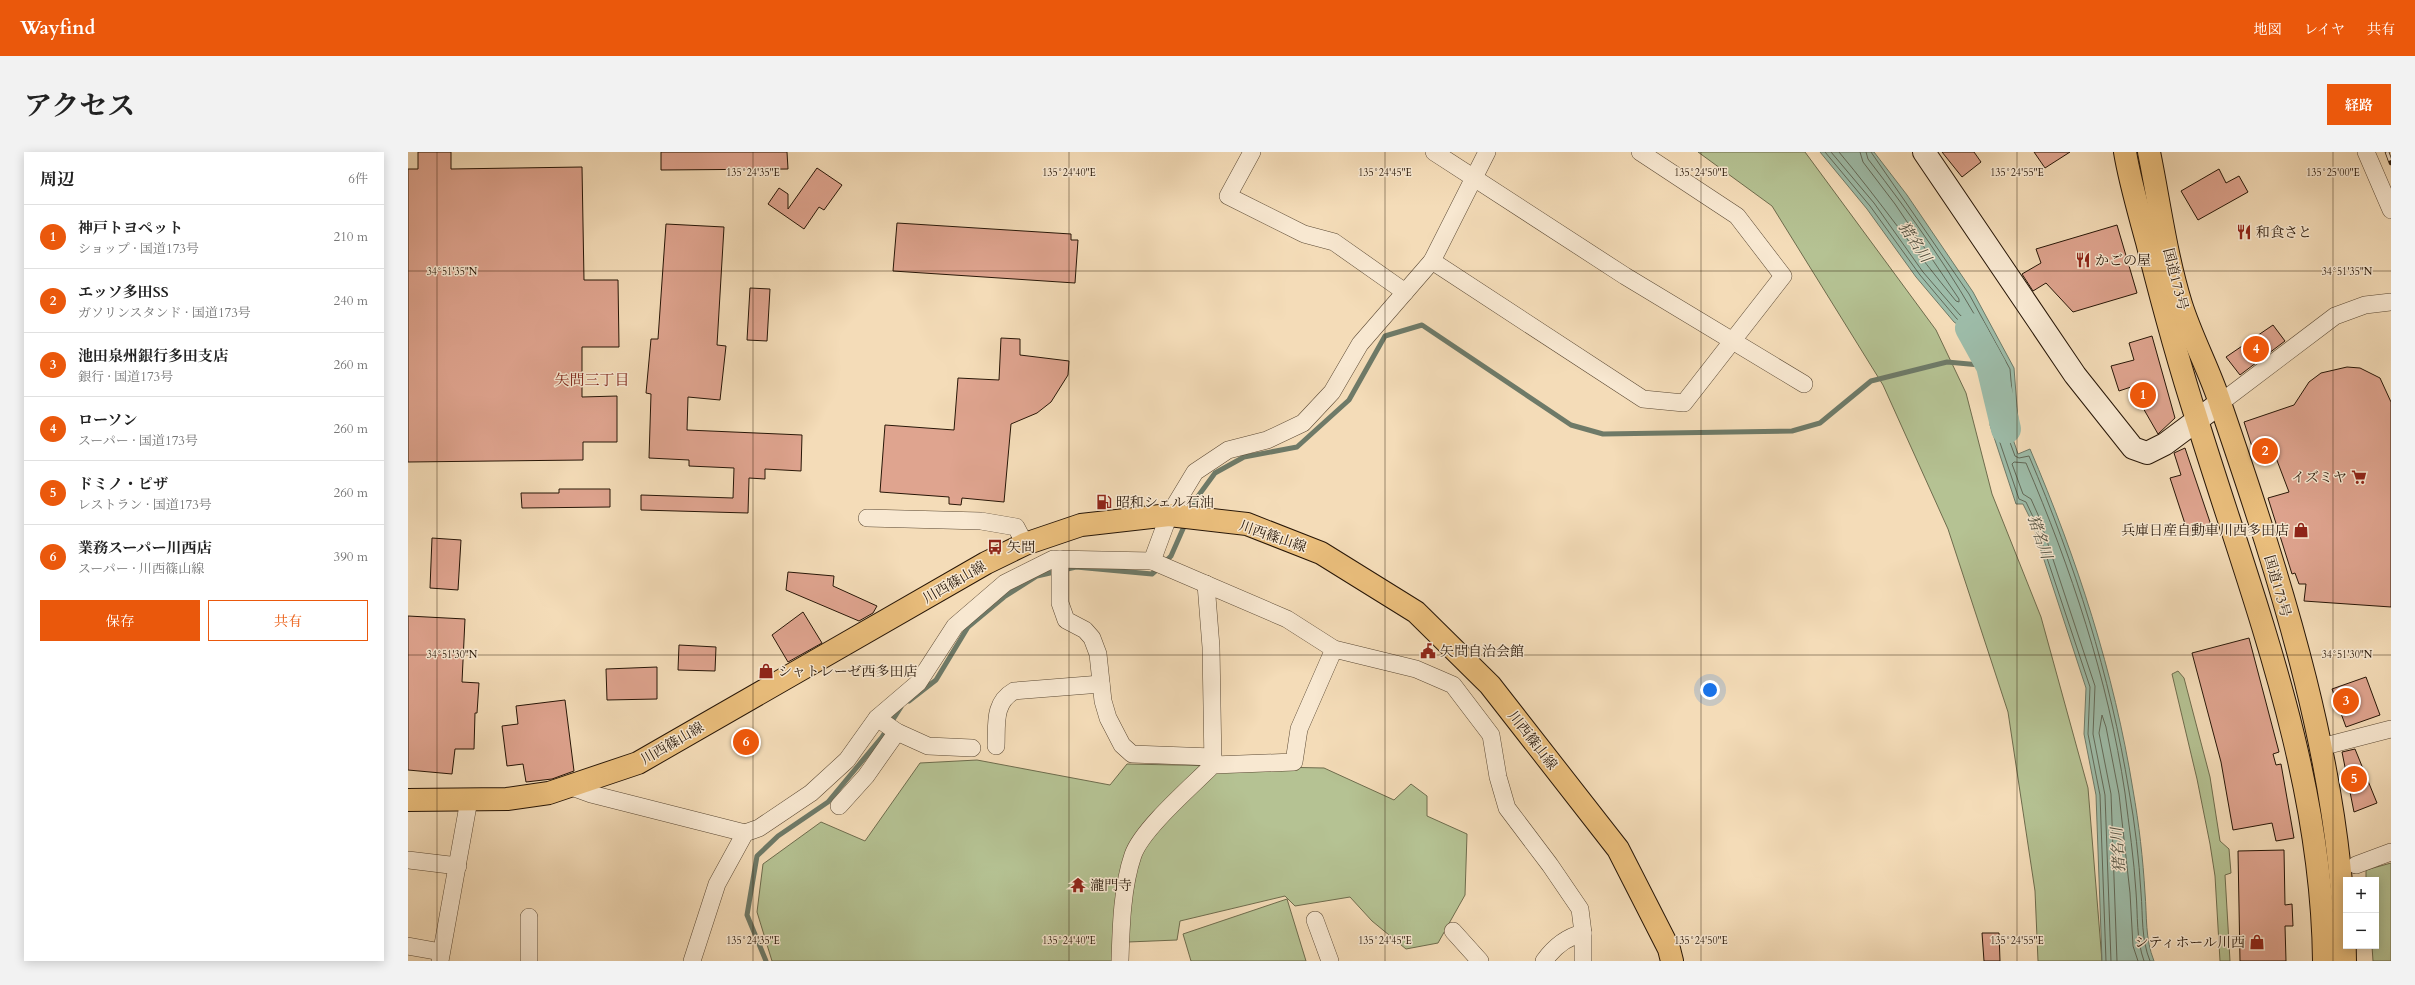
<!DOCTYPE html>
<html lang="ja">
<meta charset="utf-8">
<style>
:root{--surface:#fff;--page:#f2f2f2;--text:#222;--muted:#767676;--line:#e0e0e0;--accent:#ea580c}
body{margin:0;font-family:Cardo,"Noto Serif JP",serif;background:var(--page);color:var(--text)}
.controls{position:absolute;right:12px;bottom:12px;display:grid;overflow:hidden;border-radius:0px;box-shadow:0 2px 10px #0003}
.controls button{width:36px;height:36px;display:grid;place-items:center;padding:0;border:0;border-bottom:1px solid var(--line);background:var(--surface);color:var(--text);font:20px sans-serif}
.you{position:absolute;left:1302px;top:538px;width:14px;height:14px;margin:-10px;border:3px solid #fff;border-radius:50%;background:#1a73e8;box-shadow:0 0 0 6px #1a73e833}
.badge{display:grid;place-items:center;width:26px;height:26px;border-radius:50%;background:var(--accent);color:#fff;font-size:13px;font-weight:700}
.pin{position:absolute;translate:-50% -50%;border:2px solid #fff;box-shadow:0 1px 4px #0006}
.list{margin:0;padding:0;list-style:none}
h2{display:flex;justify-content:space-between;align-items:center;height:52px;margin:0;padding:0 16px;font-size:17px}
h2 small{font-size:13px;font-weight:400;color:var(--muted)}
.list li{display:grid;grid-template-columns:26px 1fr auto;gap:12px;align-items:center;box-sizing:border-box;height:64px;padding:0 16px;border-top:1px solid var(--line)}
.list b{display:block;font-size:15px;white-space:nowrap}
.list p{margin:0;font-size:13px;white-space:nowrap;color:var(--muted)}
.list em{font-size:13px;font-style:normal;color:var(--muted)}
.actions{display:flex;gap:8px;padding:12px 16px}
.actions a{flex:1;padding:9px 0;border:1px solid var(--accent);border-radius:0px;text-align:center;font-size:14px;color:var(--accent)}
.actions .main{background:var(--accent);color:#fff}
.map{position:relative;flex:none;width:1983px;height:809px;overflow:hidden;border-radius:0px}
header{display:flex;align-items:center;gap:24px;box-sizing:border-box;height:56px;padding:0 20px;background:var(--accent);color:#fff}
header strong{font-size:19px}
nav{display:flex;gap:22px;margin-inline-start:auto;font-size:14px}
.intro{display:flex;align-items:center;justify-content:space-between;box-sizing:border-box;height:96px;padding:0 24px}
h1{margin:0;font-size:28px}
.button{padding:10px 18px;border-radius:0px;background:var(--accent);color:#fff;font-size:14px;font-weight:700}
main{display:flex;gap:24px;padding:0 24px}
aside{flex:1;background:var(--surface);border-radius:0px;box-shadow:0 2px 10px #0003}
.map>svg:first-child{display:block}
</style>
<header>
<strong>Wayfind</strong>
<nav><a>地図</a><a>レイヤ</a><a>共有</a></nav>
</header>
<div class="intro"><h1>アクセス</h1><a class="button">経路</a></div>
<main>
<aside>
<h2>周辺<small>6件</small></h2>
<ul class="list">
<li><span class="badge">1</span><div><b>神戸トヨペット</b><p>ショップ · 国道173号</p></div><em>210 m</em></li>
<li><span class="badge">2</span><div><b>エッソ多田SS</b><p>ガソリンスタンド · 国道173号</p></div><em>240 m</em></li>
<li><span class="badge">3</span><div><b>池田泉州銀行多田支店</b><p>銀行 · 国道173号</p></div><em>260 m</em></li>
<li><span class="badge">4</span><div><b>ローソン</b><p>スーパー · 国道173号</p></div><em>260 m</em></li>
<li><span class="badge">5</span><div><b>ドミノ・ピザ</b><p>レストラン · 国道173号</p></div><em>260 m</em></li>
<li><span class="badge">6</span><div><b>業務スーパー川西店</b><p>スーパー · 川西篠山線</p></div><em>390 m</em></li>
</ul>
<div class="actions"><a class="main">保存</a><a>共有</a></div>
</aside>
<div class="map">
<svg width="1983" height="809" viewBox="0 0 1983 809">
<rect width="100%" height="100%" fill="#f4dcb8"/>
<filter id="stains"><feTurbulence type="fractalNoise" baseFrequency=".005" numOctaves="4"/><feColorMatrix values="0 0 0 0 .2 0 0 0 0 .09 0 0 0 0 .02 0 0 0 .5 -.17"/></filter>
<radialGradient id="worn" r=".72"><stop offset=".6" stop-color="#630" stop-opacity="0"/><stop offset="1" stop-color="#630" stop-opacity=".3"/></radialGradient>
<g fill="#b5c293" stroke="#6e6c4d">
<polygon points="1290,0 1397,0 1528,178 1558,241 1584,342 1633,465 1680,636 1694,809 1630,809 1627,739 1600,560 1540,377 1475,233 1364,54"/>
<polygon points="1770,519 1776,526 1802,625 1812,689 1821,697 1823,721 1817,723 1822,809 1812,809 1807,724 1802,692 1789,627 1764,522"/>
<polygon points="569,608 702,633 719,612 916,616 986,648 1003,632 1019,644 1019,664 1059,682 1057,743 1030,791 998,797 964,769 942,745 887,754 877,744 772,769 769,788 720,790 713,809 364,809 349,760 355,712 413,670 457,689 512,611"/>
<polygon points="1983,711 1983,809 1965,809 1964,794 1968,794 1968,728 1958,728 1958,718"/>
<polygon points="879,747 898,809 783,809 775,782"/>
</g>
<path fill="#9dbca9" stroke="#6e7a68" d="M1412 0H1466L1499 43 1565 140 1606 216 1610 268 1600 272 1610 302 1622 297C1669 407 1706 520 1725 638 1731 672 1735 707 1737 741 1739 764 1737 787 1746 809H1694L1688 643 1676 582 1678 536 1623 368 1615 352H1608L1582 273 1585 249 1592 225 1558 178 1546 170 1508 125 1459 57Z"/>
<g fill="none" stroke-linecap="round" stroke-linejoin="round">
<g stroke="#626958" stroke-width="1">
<polyline points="1417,0 1462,54 1512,123 1549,167 1561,176 1595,224 1586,273 1611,347 1618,350 1626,367 1682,535 1680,582 1692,643 1698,809"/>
<path d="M1423 0 1466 51 1515 120 1552 163 1565 173 1576 188H1578L1579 185C1545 122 1504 64 1460 7L1458 0"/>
<path d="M1431 0C1472 49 1508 101 1548 149L1551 150V147L1487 52 1455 10 1452 0"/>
<path d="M1463 0 1561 142 1602 217 1606 264 1597 269 1596 274 1607 304 1611 306 1621 304C1667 412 1702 523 1721 639 1727 672 1731 707 1733 741 1735 764 1733 787 1742 809"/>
<polygon points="1598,244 1601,261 1594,264 1592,262 1595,245"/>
<path d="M1703 809 1697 643 1685 582 1687 534 1631 365 1623 347 1615 342 1604 312 1606 310 1618 311C1663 416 1700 527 1717 641 1721 674 1726 707 1728 740 1730 764 1728 787 1736 809"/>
<polyline points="1709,809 1703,642 1691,581 1694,563 1698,575 1711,642 1722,741 1725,794 1730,809"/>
</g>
<g stroke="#6e7a68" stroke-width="5">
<polyline points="782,361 788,347 807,321 836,305 889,295 941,248 977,184 1014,173 1163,273 1195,282 1384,279 1412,271 1463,229 1539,210 1583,214"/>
<polyline points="757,410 763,404 778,370"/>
<polyline points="501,549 528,528 560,475 596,445 629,424 668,415 744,422 751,416"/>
<polyline points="358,809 339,763 349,704 370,684 420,650 474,585 493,555"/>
</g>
<polyline stroke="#9dbca9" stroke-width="30" points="1562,176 1583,214 1598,277"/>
</g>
<g fill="#dfa48f" stroke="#271607">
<polygon points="10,0 43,0 43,17 174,15 176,128 210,128 211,195 174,195 174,245 209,244 209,290 175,290 175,308 0,310 0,17 10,17"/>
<polygon points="253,0 379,0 380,17 253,18"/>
<polygon points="1534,0 1566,0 1573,10 1554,25"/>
<polygon points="1626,0 1662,0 1637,16"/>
<polygon points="409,16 434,33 416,58 411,55 396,77 360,52 371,36 380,42 380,57"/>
<polygon points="1811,17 1818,31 1831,24 1840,40 1790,68 1773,39"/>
<polygon points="489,71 663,82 663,88 670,88 667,131 485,119"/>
<polygon points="258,72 316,75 309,193 318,194 312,248 280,245 279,278 394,283 393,319 357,317 357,327 341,326 340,361 233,358 233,343 325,346 326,316 281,314 281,308 241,306 243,242 238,241 243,187 250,187"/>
<polygon points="1709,73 1729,141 1665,160 1638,131 1625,139 1614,122 1633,111 1628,97"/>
<polygon points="342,136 362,137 359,189 339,188"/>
<polygon points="1865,173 1877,189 1832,223 1818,205"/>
<polygon points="1744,184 1767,266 1750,282 1723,235 1711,239 1703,214 1726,208 1721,191"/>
<polygon points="593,186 612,187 612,203 661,209 660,223 643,250 629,261 603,272 596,350 554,346 553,353 541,352 541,345 472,340 477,273 546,278 550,226 591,228"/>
<polygon points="1939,215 1952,216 1972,226 1983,250 1983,455 1896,449 1898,432 1891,432 1887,421 1884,422 1860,346 1881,340 1865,298 1847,304 1836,270 1886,253 1901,230 1913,221"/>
<polygon points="1777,296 1804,376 1781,384 1762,326 1773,323 1766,301"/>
<polygon points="151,337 202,337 202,355 114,356 113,341 151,341"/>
<polygon points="24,386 53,388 50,438 22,436"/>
<polygon points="380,420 426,424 425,434 469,454 465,461 451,469 378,438"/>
<polygon points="395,460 414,491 380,510 364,483"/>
<polygon points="0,464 57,467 54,530 71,531 69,561 67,561 66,597 47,597 44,622 0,618"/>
<polygon points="1841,486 1871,600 1865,602 1868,613 1873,612 1886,686 1868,689 1864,671 1825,678 1813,610 1784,501"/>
<polygon points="271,493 308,495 307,519 270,518"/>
<polygon points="249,515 249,547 199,548 198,517"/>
<polygon points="1958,525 1972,563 1938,575 1924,537"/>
<polygon points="157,548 166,619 144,627 118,630 115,612 99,614 94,574 110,572 108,554"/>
<polygon points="1947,597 1969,651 1946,660 1934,600"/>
<polygon points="1876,698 1877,753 1884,752 1885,774 1877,774 1878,809 1832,809 1830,699"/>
<polygon points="1574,781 1591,781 1592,809 1576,809"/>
</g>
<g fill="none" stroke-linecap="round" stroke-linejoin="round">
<g stroke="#5a4833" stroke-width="18">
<g id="street">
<polyline points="844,0 820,44 896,82 926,90 997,140"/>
<polyline points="1026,0 1217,124 1396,232"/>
<polyline points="1958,0 1983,58"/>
<polyline points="1024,109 1235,247 1276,251 1375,124 1329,64 1232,0"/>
<polyline points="1812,251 1927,164 1957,153 1983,150"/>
<polyline points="459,366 573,369 608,375 617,392"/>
<polyline points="652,407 652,451 658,468 677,478 684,486 690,502 695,549 700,566 714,593 724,602 805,605"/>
<polyline points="744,409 761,363 787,320 820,298 859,288 895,271 924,240 952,192 1024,109 1079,0"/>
<polyline points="798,432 803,495 805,613"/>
<polyline points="469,566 489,580 520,594 564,596"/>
<path d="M588 594C589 572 585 551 606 539L693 532"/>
<polyline points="1913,595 1983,577"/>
<polyline points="161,634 183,642 337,681"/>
<polyline points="431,654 458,624 489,580"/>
<polyline points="0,708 50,714"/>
<polyline points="1948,713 1983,700"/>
<polyline points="1045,779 1072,809"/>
<polyline points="0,794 33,800"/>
<polyline points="32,809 61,648"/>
<polyline points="121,809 121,765"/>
<polyline points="284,809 309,732 337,681 351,676 403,641 439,608 469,566 510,531 547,474 597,431 645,407 744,409 879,467 926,497 1008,517 1045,533 1083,583 1090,625 1099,656 1142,713 1172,757 1175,781 1175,809"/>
<path d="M712 809C713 775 714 735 725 703 734 677 784 634 805 613L886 610 891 577 926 497"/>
<polyline points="922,809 907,768 922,809"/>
<path d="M1136 809C1146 795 1158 785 1175 781"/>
</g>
</g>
<g stroke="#271607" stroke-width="24">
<polyline id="secondary" points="1516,0 1667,223 1725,296 1739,301 1757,292 1812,251"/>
</g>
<g stroke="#271607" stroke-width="24">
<polyline id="primary" points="0,648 99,647 141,641 230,611 578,411 617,392 673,373 761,363 839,372 913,401 1008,460 1082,533 1210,697 1261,797 1264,809"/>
</g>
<g stroke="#271607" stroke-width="24">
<g id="highway">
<path d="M1717 0C1722 30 1731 60 1739 90 1754 150 1770 209 1789 268 1844 446 1914 620 1916 809"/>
<path d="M1741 0C1751 49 1758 104 1773 152 1784 187 1802 219 1813 254 1873 429 1936 622 1937 809"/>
</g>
</g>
<use href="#street" stroke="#f8e8d1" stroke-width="17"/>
<use href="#secondary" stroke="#f8e8d1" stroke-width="22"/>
<use href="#primary" stroke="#eabe7c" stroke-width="22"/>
<use href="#highway" stroke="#eabe7c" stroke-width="22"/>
<g stroke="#271607" stroke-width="4.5">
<polyline id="rail" points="1979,0 1983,11"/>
</g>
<use href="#rail" stroke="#f8e8d1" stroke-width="3" stroke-dasharray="9" stroke-linecap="butt"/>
</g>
<path fill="none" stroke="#271607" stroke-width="1" stroke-opacity="0.45" d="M29 0V809M345 0V809M661 0V809M977 0V809M1293 0V809M1609 0V809M1925 0V809M0 119H1983M0 503H1983"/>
<defs>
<g id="restaurant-bare" transform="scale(1.2)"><path d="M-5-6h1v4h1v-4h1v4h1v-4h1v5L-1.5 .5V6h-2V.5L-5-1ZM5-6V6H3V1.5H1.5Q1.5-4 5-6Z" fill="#8f2418" stroke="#f8e8d1" stroke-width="2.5" paint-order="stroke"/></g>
<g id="supermarket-bare" transform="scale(1.2)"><path d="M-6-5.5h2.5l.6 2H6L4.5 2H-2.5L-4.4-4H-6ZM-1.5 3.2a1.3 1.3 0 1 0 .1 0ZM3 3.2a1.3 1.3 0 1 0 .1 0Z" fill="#8f2418" stroke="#f8e8d1" stroke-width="2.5" paint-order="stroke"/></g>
<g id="fuel-bare" transform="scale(1.2)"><path d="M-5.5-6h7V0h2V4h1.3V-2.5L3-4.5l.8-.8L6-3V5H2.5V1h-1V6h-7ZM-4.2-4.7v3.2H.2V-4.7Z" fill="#8f2418" stroke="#f8e8d1" stroke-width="2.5" paint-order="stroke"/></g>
<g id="shop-bare" transform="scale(1.2)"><path d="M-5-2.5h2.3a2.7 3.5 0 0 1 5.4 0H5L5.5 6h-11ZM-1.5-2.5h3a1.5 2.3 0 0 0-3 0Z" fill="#8f2418" stroke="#f8e8d1" stroke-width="2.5" paint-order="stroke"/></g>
<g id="bus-bare" transform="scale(1.2)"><path d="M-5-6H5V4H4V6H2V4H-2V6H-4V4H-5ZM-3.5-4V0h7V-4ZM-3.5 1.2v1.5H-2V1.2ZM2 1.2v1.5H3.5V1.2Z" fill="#8f2418" stroke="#f8e8d1" stroke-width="2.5" paint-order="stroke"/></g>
<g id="civic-bare" transform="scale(1.2)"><path d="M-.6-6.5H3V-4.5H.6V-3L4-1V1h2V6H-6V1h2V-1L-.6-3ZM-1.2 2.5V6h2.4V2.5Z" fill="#8f2418" stroke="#f8e8d1" stroke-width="2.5" paint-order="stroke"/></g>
<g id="temple-bare" transform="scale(1.2)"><path d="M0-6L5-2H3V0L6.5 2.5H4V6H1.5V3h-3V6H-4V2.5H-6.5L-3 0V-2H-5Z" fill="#8f2418" stroke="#f8e8d1" stroke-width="2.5" paint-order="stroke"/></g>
</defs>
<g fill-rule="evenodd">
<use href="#restaurant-bare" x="1836" y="80"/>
<use href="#restaurant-bare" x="1675" y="108"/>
<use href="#supermarket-bare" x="1951" y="325"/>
<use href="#fuel-bare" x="696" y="350"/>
<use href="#shop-bare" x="1893" y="378"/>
<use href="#bus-bare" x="587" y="395"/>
<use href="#civic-bare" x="1020" y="499"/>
<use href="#shop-bare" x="358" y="519"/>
<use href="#temple-bare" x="670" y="733"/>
<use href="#shop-bare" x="1849" y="790"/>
</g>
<g text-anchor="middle" stroke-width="3" stroke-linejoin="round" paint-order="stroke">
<g font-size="14" fill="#271607" stroke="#f8e8d1" text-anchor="start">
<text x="1848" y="85">和食さと</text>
<text x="1687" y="113">かごの屋</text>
<text x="1939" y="330" text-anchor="end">イズミヤ</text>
<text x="708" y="355">昭和シェル石油</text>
<text x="1881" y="383" text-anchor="end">兵庫日産自動車川西多田店</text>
<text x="599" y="400">矢問</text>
<text x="1032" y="504">矢問自治会館</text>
<text x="370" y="524">シャトレーゼ西多田店</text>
<text x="682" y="738">瀧門寺</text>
<text x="1837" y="795" text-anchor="end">シティホール川西</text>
</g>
<g font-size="14" fill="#271607" stroke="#f8e8d1">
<text transform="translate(1768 127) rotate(76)" y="5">国道173号</text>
<text transform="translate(865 384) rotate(19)" y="5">川西篠山線</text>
<text transform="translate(546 430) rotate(-30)" y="5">川西篠山線</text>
<text transform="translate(1870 434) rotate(74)" y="5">国道173号</text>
<text transform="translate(1125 588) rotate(52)" y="5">川西篠山線</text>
<text transform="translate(264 591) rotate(-30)" y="5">川西篠山線</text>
</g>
<g font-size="15" font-style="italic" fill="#505040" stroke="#f8e8d1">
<text transform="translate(1507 90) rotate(56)" y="5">猪名川</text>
<text transform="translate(1632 385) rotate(71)" y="5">猪名川</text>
<text transform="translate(1710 698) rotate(-94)" y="5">猪名川</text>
</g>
<g font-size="15" fill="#7a1f14" stroke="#f8e8d1">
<text x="184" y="233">矢問三丁目</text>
</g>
</g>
<g font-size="10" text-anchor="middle" fill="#271607" stroke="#f8e8d1" stroke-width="3" stroke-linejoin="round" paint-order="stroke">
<text x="345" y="24">135°24'35"E</text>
<text x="661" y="24">135°24'40"E</text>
<text x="977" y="24">135°24'45"E</text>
<text x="1293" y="24">135°24'50"E</text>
<text x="1609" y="24">135°24'55"E</text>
<text x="1925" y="24">135°25'00"E</text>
<text x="44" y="123">34°51'35"N</text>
<text x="1939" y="123">34°51'35"N</text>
<text x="44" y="506">34°51'30"N</text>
<text x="1939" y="506">34°51'30"N</text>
<text x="345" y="792">135°24'35"E</text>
<text x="661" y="792">135°24'40"E</text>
<text x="977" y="792">135°24'45"E</text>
<text x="1293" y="792">135°24'50"E</text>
<text x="1609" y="792">135°24'55"E</text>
</g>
<rect width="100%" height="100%" filter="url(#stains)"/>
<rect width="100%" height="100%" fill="url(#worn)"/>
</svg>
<div class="controls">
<button>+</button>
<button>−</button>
</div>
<div class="you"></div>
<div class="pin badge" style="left:1735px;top:243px">1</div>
<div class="pin badge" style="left:1857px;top:299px">2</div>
<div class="pin badge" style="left:1938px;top:549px">3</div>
<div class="pin badge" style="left:1848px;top:197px">4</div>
<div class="pin badge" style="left:1946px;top:627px">5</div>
<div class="pin badge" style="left:338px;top:590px">6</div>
</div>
</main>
